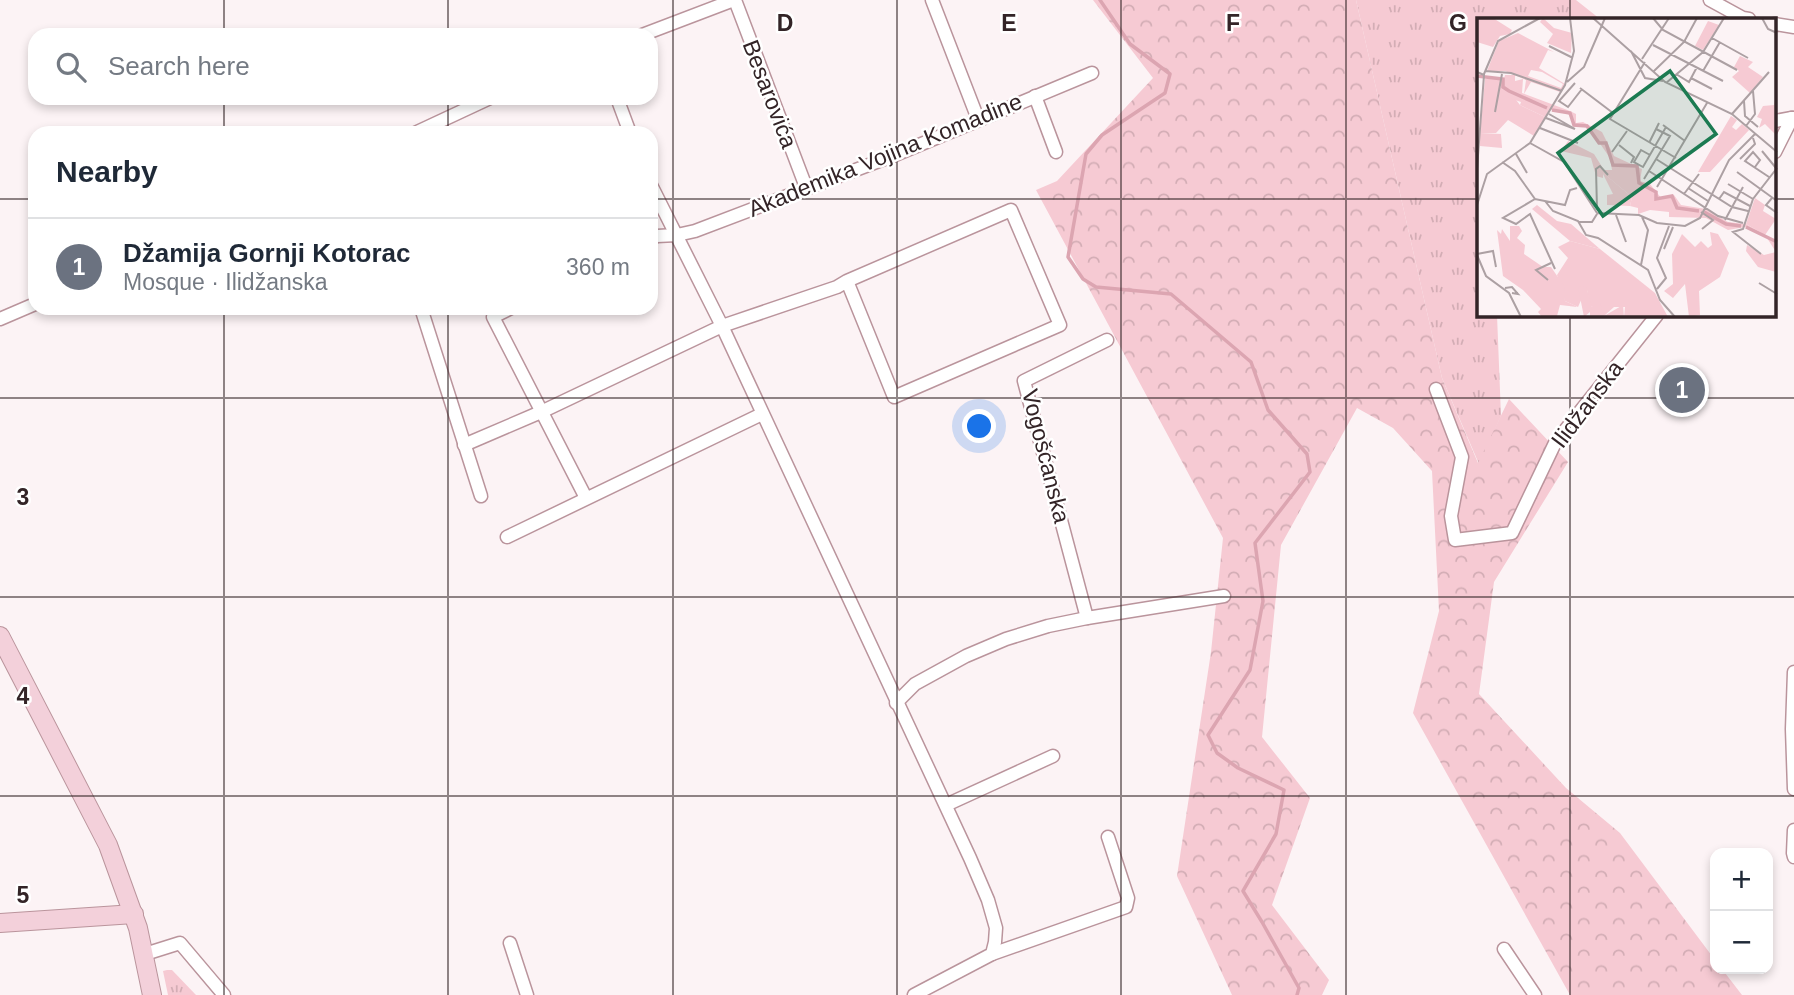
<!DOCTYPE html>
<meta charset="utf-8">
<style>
:root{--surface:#fff;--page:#f6f6f7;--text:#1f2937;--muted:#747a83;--line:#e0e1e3;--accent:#d93025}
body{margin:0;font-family:Arial,sans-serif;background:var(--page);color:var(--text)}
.controls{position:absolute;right:21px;bottom:21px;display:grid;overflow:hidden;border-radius:14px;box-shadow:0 4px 10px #0003}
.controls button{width:63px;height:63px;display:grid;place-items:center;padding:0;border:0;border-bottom:2px solid var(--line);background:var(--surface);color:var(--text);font:35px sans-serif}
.you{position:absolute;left:980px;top:427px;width:24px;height:24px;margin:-18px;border:5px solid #fff;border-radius:50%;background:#1a73e8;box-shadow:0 0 0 10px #1a73e833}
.badge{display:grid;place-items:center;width:46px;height:46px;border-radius:50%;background:var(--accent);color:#fff;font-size:23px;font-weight:700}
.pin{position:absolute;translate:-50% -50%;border:4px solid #fff;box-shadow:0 2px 7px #0006}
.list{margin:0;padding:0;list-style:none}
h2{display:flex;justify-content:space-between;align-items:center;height:91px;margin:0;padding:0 28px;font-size:30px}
h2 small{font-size:23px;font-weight:400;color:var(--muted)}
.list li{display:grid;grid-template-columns:46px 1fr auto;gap:21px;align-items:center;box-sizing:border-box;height:98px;padding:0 28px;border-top:2px solid var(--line)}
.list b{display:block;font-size:26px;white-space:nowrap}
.list p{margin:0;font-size:23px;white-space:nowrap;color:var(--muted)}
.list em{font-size:23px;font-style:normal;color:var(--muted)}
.icon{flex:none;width:38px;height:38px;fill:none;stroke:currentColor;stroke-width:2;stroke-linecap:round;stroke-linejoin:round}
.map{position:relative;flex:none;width:1794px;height:995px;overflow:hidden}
.search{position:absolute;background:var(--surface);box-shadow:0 4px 10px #0003;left:28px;top:28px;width:630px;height:77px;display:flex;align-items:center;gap:18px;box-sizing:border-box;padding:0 24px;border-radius:21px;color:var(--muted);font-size:26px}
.panel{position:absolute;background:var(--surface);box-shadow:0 4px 10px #0003;left:28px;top:126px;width:630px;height:189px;border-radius:21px}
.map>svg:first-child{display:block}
</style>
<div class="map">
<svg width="1794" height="995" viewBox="0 0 1794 995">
<defs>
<pattern id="grass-tufts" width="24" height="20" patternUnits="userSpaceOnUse" patternTransform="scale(1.75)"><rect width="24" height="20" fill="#f6cad3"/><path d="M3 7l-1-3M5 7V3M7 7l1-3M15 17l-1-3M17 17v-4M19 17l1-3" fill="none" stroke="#d3adb5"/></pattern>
<pattern id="forest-crowns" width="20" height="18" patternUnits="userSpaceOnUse" patternTransform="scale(1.75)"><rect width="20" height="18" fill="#f6cad3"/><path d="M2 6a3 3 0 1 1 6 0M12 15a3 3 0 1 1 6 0" fill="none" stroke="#d3adb5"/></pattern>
</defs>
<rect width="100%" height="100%" fill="#fcf3f5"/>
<g fill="url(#grass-tufts)">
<polygon points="1356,0 1576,0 1600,19 1479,19 1479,315 1497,315 1501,416 1479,464 1442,378"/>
<polygon points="167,970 172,970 196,995 168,995 163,971"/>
</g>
<polygon fill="url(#forest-crowns)" points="1093,0 1356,0 1442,378 1478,463 1509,399 1568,462 1494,582 1479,694 1566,788 1620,833 1715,960 1715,969 1722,969 1742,995 1570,995 1413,713 1439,611 1432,471 1393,428 1357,408 1281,545 1262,737 1310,798 1272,905 1329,980 1322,995 1232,995 1177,876 1211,652 1223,538 1036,190 1057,181 1153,78"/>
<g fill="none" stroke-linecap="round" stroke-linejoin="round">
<polyline stroke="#dca5b1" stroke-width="3.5" points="1100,0 1130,44 1170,74 1165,93 1102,135 1086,154 1068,257 1083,279 1096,287 1171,294 1251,362 1268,410 1307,454 1310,472 1255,543 1263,601 1250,670 1208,735 1217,753 1238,768 1284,790 1276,834 1243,891 1262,922 1299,988 1297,995"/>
<g stroke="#ba949c" stroke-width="15">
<g id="street">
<polyline points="735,0 806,187"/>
<polyline points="932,0 978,119"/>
<polyline points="1710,0 1743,18 1749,19"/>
<polyline points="1775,24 1794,27"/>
<polyline points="642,35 734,0"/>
<polyline points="1035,96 1056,152"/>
<polyline points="617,98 630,133"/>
<polyline points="1775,121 1792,118"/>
<polyline points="415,133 490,98"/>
<polyline points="1775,152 1792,118 1794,118"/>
<polyline points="651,185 722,326 970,858 988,900 996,928 995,942 992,954 914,995"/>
<polyline points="651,239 657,236 677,235 695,231 895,155 1092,73"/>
<polyline points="421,308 481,496"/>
<polyline points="511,308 493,317 586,498"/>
<polyline points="0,319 35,304"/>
<polyline points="1436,389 1462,457 1451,516 1455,540 1512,533 1555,443 1657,315"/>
<polyline points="464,445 541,412 722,326 837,287 847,281 1011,210 1060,325 894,397 847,281"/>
<polyline points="507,537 762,414"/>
<polyline points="1087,618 1024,381 1107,340"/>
<polyline points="1794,672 1792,729 1794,789"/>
<polyline points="896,703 915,684 966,656 1006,639 1048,626 1087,618 1224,596"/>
<polyline points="946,805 1053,756"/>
<polyline points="1794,830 1793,853 1794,857"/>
<polyline points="510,943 527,995"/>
<polyline points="1504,949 1535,995"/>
<polyline points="145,954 180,943 224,995"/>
<polyline points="992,954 1126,907 1128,898 1108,837"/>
</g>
</g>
<g stroke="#ba949c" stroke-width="20">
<g id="secondary">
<polyline points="0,636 108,845 138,928 152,995"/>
<polyline points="0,923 134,914"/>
</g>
</g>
<use href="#street" stroke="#fff" stroke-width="12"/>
<use href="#secondary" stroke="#f3d0da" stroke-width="18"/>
</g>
<path fill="none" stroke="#332427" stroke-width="2" stroke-opacity="0.55" d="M224 0V35M448 0V35M673 0V995M897 0V995M1121 0V995M1346 0V995M1570 0V19M224 98V133M448 98V133M0 199H35M651 199H1479M1775 199H1794M224 308V995M448 308V995M1570 315V995M0 398H1794M0 597H1794M0 796H1794"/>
<g text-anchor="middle" stroke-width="5" stroke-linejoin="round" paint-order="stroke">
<g font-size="23" fill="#332427" stroke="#fff">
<text transform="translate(770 94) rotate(69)" y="8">Besarovića</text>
<text transform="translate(885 155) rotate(-22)" y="8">Akademika Vojina Komadine</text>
<text transform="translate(1587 404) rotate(-53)" y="8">Ilidžanska</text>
<text transform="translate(1046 456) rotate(76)" y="8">Vogošćanska</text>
</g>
</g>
<g transform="translate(1477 18)">
<rect width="299" height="299" fill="#fcf3f5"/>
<path d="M0 0H16L35 12 33 16 23 18 16 29 0 24ZM66 0 77 10 95 15 94 35 70 25 76 16 63 4ZM41 15 77 34 71 32 62 50 88 66 83 74 54 64 47 76 49 62 28 53H10L22 23ZM54 52 65 54 86 66 84 70 51 58ZM8 61H23L43 87 68 99 57 118 31 102 19 115H3ZM254 98 260 102 255 109 259 112 265 106 272 112 233 154H221ZM125 154 155 179 153 188 130 187V177L136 176ZM278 180 288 187 286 193 299 201 288 217 269 206ZM93 223 123 231 178 275 191 299H147L148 289H137L127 298 113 287 110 272 102 271 105 280 101 289 88 283 80 257 91 240 81 229Z" fill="#f6cad3" fill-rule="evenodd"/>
<path d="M231 3 242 7 226 32 218 28ZM263 38 276 44 271 49 286 59 273 75 255 59 262 53 257 49ZM28 57H38V63L46 61 45 75 93 93 99 96V105L106 104 125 114 137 138 165 151 163 163 173 166 185 181 197 177 204 187 229 191 251 204 269 206 297 222 299 234 290 220 268 209 251 212 229 200 192 199V194L173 192 161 196V190L153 188 155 179 126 155V160L119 158 114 140 84 133 91 123 117 136 127 152H135L133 140 117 117 109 109 96 108V99L85 93 72 92 68 99 43 87 44 84 23 77ZM299 76V115L298 116 288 106 282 110 285 101 280 99 286 88 297 87ZM60 187 80 203 94 206 123 231 93 223 55 191ZM33 208H42L45 213 40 220 48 227 47 236 66 249H74L87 268 88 283 101 289 83 287 80 298 65 299 61 294 64 291 46 272 26 258 20 212 24 216 25 211 33 223ZM233 214 241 216 252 235 243 259 222 273 223 297 212 299 208 266 196 280 187 273 196 266 195 236 205 216 218 229 224 223 231 230 235 227ZM270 227 287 237 299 234V254L281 249 269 233ZM109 268 115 289 122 282 127 298 146 287 147 299H113V294L107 299 101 269Z" fill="#f6cad3"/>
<path d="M3 115 24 116 25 130 3 128Z" fill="#f6cad3"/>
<path fill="none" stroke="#dca5b1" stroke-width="3.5" d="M0 58 26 61V69L32 73 70 90M75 92 93 95 97 107 110 108 122 125H129L136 147 160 148 162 165 179 174V181L195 178 200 190 222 193M227 194 249 206 264 208M269 209 300 224"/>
<path fill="none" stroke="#aca0a3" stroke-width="2" d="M116 0 188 64 255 96 300 134M176 0 186 12 260 52M285 0 291 11 300 15M235 20 271 40M176 27 246 63M72 28 96 40M154 33 168 60 186 63M165 41 192 0M168 44 133 101 199 140M8 53 34 55 85 73M177 53 207 24 220 0M226 53 243 24M0 54 7 57 0 151M7 56 21 23 63 0M199 56 212 64 220 49M214 60 235 71M90 64 107 49 128 0M98 65 82 83 91 89 105 71M189 65 226 34 247 0M103 70 136 95M267 83 268 98 281 109M18 94 25 56M72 96 98 111M255 96 292 54M69 100 98 111M186 107 208 123M269 108 278 96 276 73M63 110 101 125M53 125 87 144 120 195M172 125 182 105M142 127 157 139 154 145M285 133 299 150M135 134 150 113M39 136 50 155M173 137 164 132 157 144 166 149 189 109M179 141 255 189 271 193M263 141 278 126 276 120M25 144 38 153 58 181M278 149 283 142 276 134 268 143 292 159M172 153 241 198 266 205M260 154 300 183M167 161 193 118 179 111M251 166 276 181M180 169 230 85M211 170 231 183M207 176 222 156M295 180 289 187 300 195M242 181 247 174 273 188M68 183 76 193 101 203 109 217 121 220 171 252 183 282 198 299M0 187 10 156 53 125 88 67 97 33 93 0M120 191 119 151 123 148 131 157M224 194 236 202 225 211M120 195 162 197 180 205 208 208 223 200 252 142 278 116M139 197 149 224M248 202 266 169M102 204H115L120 196M187 231 196 209M0 236 16 233 19 249M284 236 256 214 266 211 276 181 300 150M0 237 9 258 32 275 44 299M164 247 171 212 165 199M78 251 53 196 39 206 26 200 58 181 88 187 93 172 100 170M71 262 59 252 74 245M282 265 300 276M28 270 35 269 41 276 35 275M180 271 189 260 180 240 192 208"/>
<path fill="#1c7b52" fill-opacity="0.15" stroke="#1c7b52" stroke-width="3.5" d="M193 53 239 116 126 198 81 135Z"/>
<rect width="299" height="299" fill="none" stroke="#332427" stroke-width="3.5"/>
</g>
<g font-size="23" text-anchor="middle" font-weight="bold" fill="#332427" stroke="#fff" stroke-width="5" stroke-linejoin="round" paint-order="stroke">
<text x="785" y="31">D</text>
<text x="1009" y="31">E</text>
<text x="1233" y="31">F</text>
<text x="1458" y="31">G</text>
<text x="23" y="505">3</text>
<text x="23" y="704">4</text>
<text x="23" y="903">5</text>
</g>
</svg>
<div class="controls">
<button>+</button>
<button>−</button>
</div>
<div class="you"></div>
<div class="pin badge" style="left:1682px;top:390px;background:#6b7280">1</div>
<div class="search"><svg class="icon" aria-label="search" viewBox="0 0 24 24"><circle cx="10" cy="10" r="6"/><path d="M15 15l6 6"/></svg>Search here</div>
<section class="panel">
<h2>Nearby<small></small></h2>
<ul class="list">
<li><span class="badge" style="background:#6b7280">1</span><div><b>Džamija Gornji Kotorac</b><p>Mosque · Ilidžanska</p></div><em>360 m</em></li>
</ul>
</section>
</div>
